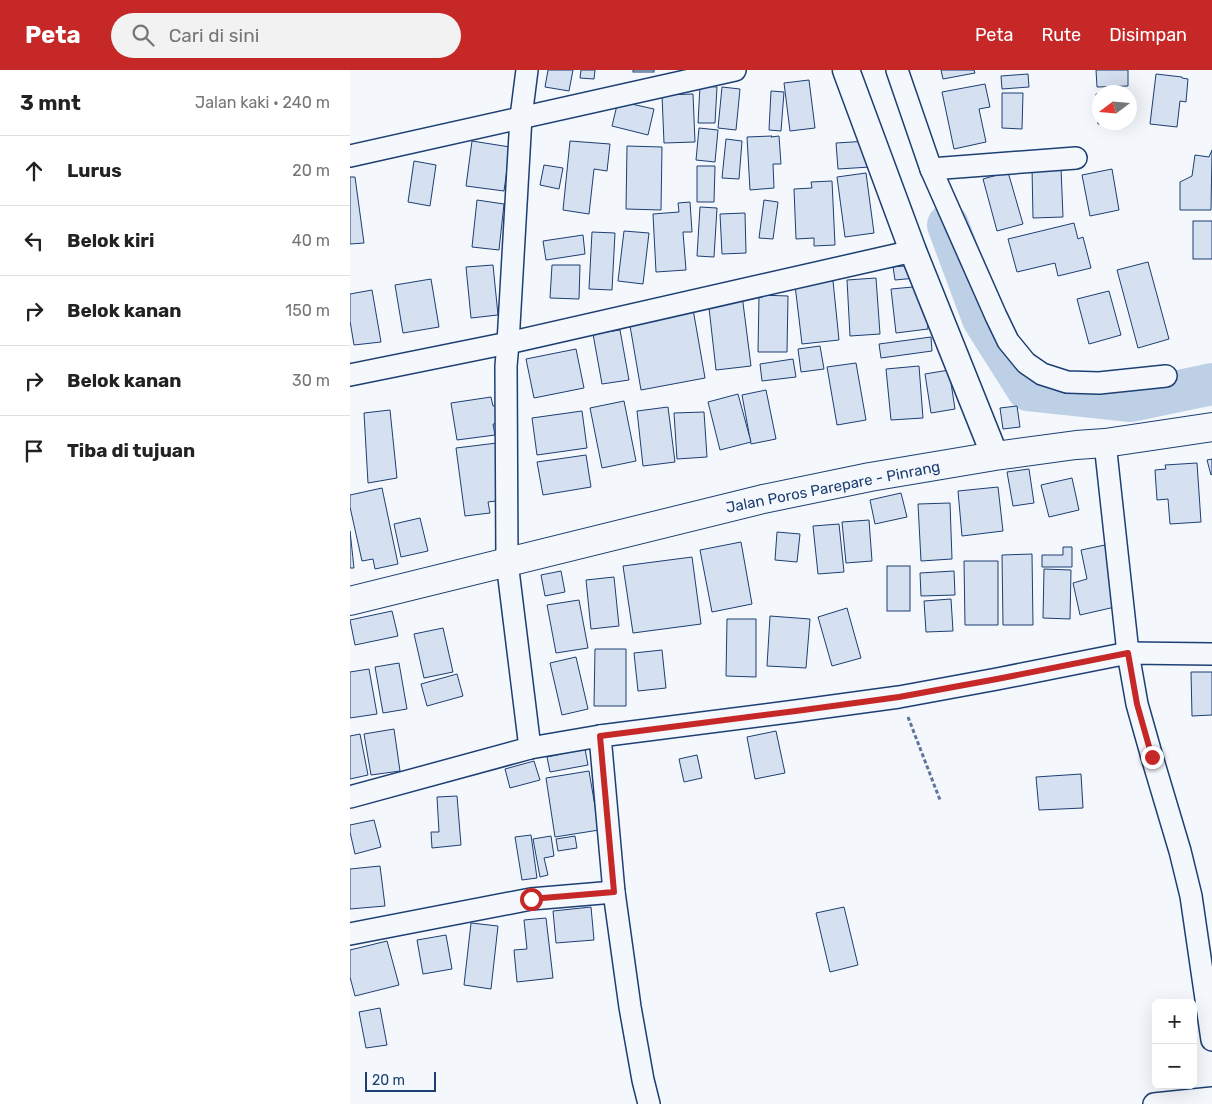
<!DOCTYPE html>
<html lang="id">
<meta charset="utf-8">
<style>
:root{--surface:#fff;--page:#f2f2f2;--text:#222;--muted:#767676;--line:#e0e0e0;--accent:#c62828}
body{margin:0;font-family:Rubik,sans-serif;background:var(--page);color:var(--text)}
.controls{position:absolute;right:15px;bottom:15px;display:grid;overflow:hidden;border-radius:8px;box-shadow:0 5px 20px #0002}
.controls button{width:45px;height:45px;display:grid;place-items:center;padding:0;border:0;border-bottom:1px solid var(--line);background:var(--surface);color:var(--text);font:25px sans-serif}
.compass{position:absolute;left:742px;top:15px;width:45px;height:45px;border-radius:50%;background:var(--surface);box-shadow:0 5px 20px #0002;rotate:254deg}
.scale{position:absolute;left:15px;bottom:12px;width:71px;box-sizing:border-box;padding-left:5px;border:2px solid #1d3f73;border-top:0;font-size:14px;line-height:18px;white-space:nowrap;color:#1d3f73;-webkit-text-stroke:4px #f4f7fb;paint-order:stroke}
.stop{position:absolute;width:15px;height:15px;margin:-11px;border:4px solid #c62828;border-radius:50%;background:#fff}
.stop.end{background:#c62828;border-color:#fff;box-shadow:0 1px 5px #0008}
.list{margin:0;padding:0;list-style:none}
h2{display:flex;justify-content:space-between;align-items:center;height:65px;margin:0;padding:0 20px;font-size:21px}
h2 small{font-size:16px;font-weight:400;color:var(--muted)}
.list li{display:grid;grid-template-columns:32px 1fr auto;gap:15px;align-items:center;box-sizing:border-box;height:70px;padding:0 20px;border-top:1px solid var(--line)}
.list b{display:block;font-size:19px;white-space:nowrap}
.list em{font-size:16px;font-style:normal;color:var(--muted)}
.icon{flex:none;width:28px;height:28px;fill:none;stroke:currentColor;stroke-width:2;stroke-linecap:round;stroke-linejoin:round}
.map{position:relative;flex:none;width:862px;height:1034px;overflow:hidden}
header{display:flex;align-items:center;gap:30px;box-sizing:border-box;height:70px;padding:0 25px;background:var(--accent);color:#fff}
header strong{font-size:24px}
nav{display:flex;gap:28px;margin-inline-start:auto;font-size:18px}
.search{width:350px;height:45px;background:var(--page);display:flex;align-items:center;gap:12px;box-sizing:border-box;padding:0 18px;border-radius:28px;color:var(--muted);font-size:19px}
main{display:flex}
aside{flex:1;background:var(--surface)}
.map>svg:first-child{display:block}
</style>
<header>
<strong>Peta</strong>
<div class="search"><svg class="icon" aria-label="search" viewBox="0 0 24 24"><circle cx="10" cy="10" r="6"/><path d="M15 15l6 6"/></svg>Cari di sini</div>
<nav><a>Peta</a><a>Rute</a><a>Disimpan</a></nav>
</header>
<main>
<aside>
<h2>3 mnt<small>Jalan kaki · 240 m</small></h2>
<ul class="list">
<li><svg class="icon" aria-label="ahead" viewBox="0 0 24 24"><path d="M12 20V5M6 11l6-6 6 6"/></svg><div><b>Lurus</b></div><em>20 m</em></li>
<li><svg class="icon" aria-label="left" viewBox="0 0 24 24"><path d="M17 20v-9H6M10 6l-5 5 5 5"/></svg><div><b>Belok kiri</b></div><em>40 m</em></li>
<li><svg class="icon" aria-label="right" viewBox="0 0 24 24"><path d="M7 20v-9h11M14 6l5 5-5 5"/></svg><div><b>Belok kanan</b></div><em>150 m</em></li>
<li><svg class="icon" aria-label="right" viewBox="0 0 24 24"><path d="M7 20v-9h11M14 6l5 5-5 5"/></svg><div><b>Belok kanan</b></div><em>30 m</em></li>
<li><svg class="icon" aria-label="arrive" viewBox="0 0 24 24"><path d="M6 21V4h12l-3 4 3 4H6"/></svg><div><b>Tiba di tujuan</b></div></li>
</ul>
</aside>
<div class="map">
<svg width="862" height="1034" viewBox="0 0 862 1034">
<rect width="100%" height="100%" fill="#f4f7fb"/>
<g fill="none" stroke-linecap="round" stroke-linejoin="round">
<polyline stroke="#bed0e5" stroke-width="42" points="598,155 633,249 678,320 781,331 862,314"/>
</g>
<g fill="#d5e0f0" stroke="#1d3f73">
<polygon points="198,0 223,0 219,21 195,17"/>
<polygon points="231,0 245,0 244,9 230,8"/>
<rect x="283" y="0" width="21" height="2"/>
<polygon points="591,0 624,0 625,3 593,9"/>
<polygon points="746,0 778,0 778,16 747,17"/>
<polygon points="678,4 679,17 652,19 651,6"/>
<polygon points="806,4 832,7 832,8 838,9 836,32 830,31 827,57 800,54"/>
<polygon points="459,10 465,58 440,61 434,13"/>
<polygon points="635,14 640,37 629,39 636,72 604,79 592,22"/>
<polygon points="350,16 367,17 365,53 348,53"/>
<polygon points="372,17 390,19 386,60 368,58"/>
<polygon points="421,21 434,22 431,61 419,60"/>
<polygon points="652,23 673,23 672,59 652,58"/>
<polygon points="343,24 345,72 314,73 312,25"/>
<polygon points="746,24 750,24 750,52 768,52 748,54"/>
<polygon points="268,31 304,39 298,65 262,56"/>
<polygon points="349,58 368,60 365,92 346,90"/>
<polygon points="422,66 421,67 429,66 431,94 423,94 424,118 400,120 397,67"/>
<polygon points="376,69 392,71 389,109 372,108"/>
<polygon points="122,71 160,77 154,121 116,116"/>
<polygon points="220,71 260,74 257,101 244,99 239,144 213,140"/>
<polygon points="518,71 520,97 488,99 486,73"/>
<polygon points="277,76 312,77 311,140 276,139"/>
<polygon points="862,80 861,140 830,140 830,112 842,106 845,85 859,87"/>
<polygon points="64,91 86,95 80,136 58,132"/>
<polygon points="194,95 213,98 209,119 190,115"/>
<polygon points="347,96 365,96 364,132 347,132"/>
<polygon points="682,98 711,98 713,147 683,148"/>
<polygon points="762,99 769,140 740,146 732,105"/>
<polygon points="658,102 673,154 647,161 633,109"/>
<polygon points="516,103 524,163 495,167 487,107"/>
<polygon points="0,107 5,107 14,173 0,174"/>
<polygon points="482,111 485,175 464,176 464,168 446,169 444,119 462,118 461,112"/>
<polygon points="127,130 154,134 149,180 122,177"/>
<polygon points="414,130 428,132 423,169 409,168"/>
<polygon points="340,132 342,162 333,162 336,200 306,202 303,144 329,142 328,133"/>
<polygon points="350,137 367,138 364,187 347,186"/>
<polygon points="395,143 396,183 372,184 370,144"/>
<rect x="843" y="151" width="19" height="38"/>
<polygon points="724,153 728,169 733,167 741,198 708,206 705,193 667,202 658,169"/>
<polygon points="274,161 299,163 293,214 268,211"/>
<polygon points="242,162 265,163 262,220 239,219"/>
<polygon points="233,165 235,184 196,190 193,171"/>
<polygon points="798,192 819,269 788,278 767,200"/>
<polygon points="143,195 148,245 121,248 116,197"/>
<polygon points="202,195 230,195 229,229 200,228"/>
<polygon points="565,195 566,208 545,210 543,197"/>
<polygon points="526,208 530,264 500,266 497,210"/>
<polygon points="81,209 89,257 53,263 45,215"/>
<polygon points="483,211 489,270 452,274 445,215"/>
<polygon points="574,216 578,259 546,263 541,219"/>
<polygon points="22,220 31,272 4,275 0,251 0,224"/>
<polygon points="759,221 771,265 739,274 727,229"/>
<polygon points="392,225 401,296 366,300 358,229"/>
<polygon points="409,225 438,226 437,282 408,282"/>
<polygon points="343,239 355,308 291,320 279,250"/>
<polygon points="270,260 279,310 252,314 243,264"/>
<polygon points="581,267 582,281 531,288 529,274"/>
<polygon points="470,276 474,299 451,302 448,279"/>
<polygon points="226,279 234,318 184,328 176,289"/>
<polygon points="443,289 446,307 412,311 410,294"/>
<polygon points="506,293 516,350 487,355 477,297"/>
<polygon points="569,296 573,348 541,350 536,299"/>
<polygon points="599,300 605,339 581,343 575,304"/>
<polygon points="416,320 426,369 401,374 392,325"/>
<polygon points="388,324 401,372 370,380 358,332"/>
<polygon points="141,327 143,336 150,335 153,353 143,354 145,365 107,370 101,333"/>
<polygon points="274,331 286,391 252,398 240,338"/>
<polygon points="667,336 670,357 653,359 650,338"/>
<polygon points="318,337 325,392 293,396 287,341"/>
<polygon points="40,340 47,408 18,413 14,343"/>
<polygon points="232,341 237,378 187,385 182,348"/>
<polygon points="354,342 357,387 327,389 324,343"/>
<polygon points="147,373 154,430 138,432 140,443 115,446 106,378"/>
<polygon points="236,385 241,417 193,425 187,392"/>
<polygon points="862,389 862,404 861,405 857,390"/>
<polygon points="847,393 851,452 820,454 818,429 807,430 805,400 816,399 815,395"/>
<polygon points="679,399 684,433 663,436 657,402"/>
<polygon points="722,408 729,440 699,447 691,415"/>
<polygon points="648,417 653,461 612,466 608,421"/>
<polygon points="32,418 48,494 25,499 23,489 12,491 0,437 0,425"/>
<polygon points="551,423 557,447 525,454 520,430"/>
<polygon points="600,433 602,489 571,491 568,434"/>
<polygon points="70,448 78,481 51,487 44,454"/>
<polygon points="519,450 522,491 496,493 492,452"/>
<polygon points="489,454 494,502 468,504 463,456"/>
<polygon points="0,461 4,498 0,498"/>
<polygon points="427,462 450,464 447,492 425,490"/>
<polygon points="391,472 402,534 362,542 350,480"/>
<polygon points="755,475 765,519 765,537 730,545 723,513 737,509 731,480"/>
<polygon points="713,477 722,477 722,497 692,497 692,485 713,485"/>
<polygon points="682,484 683,555 653,555 652,485"/>
<polygon points="342,487 351,554 283,563 273,496"/>
<polygon points="614,491 648,491 648,555 615,555"/>
<rect x="537" y="496" width="23" height="45"/>
<polygon points="694,499 721,500 720,549 693,548"/>
<polygon points="211,501 215,522 195,526 191,505"/>
<polygon points="604,501 605,525 571,526 570,503"/>
<polygon points="264,507 269,556 241,559 236,510"/>
<polygon points="601,529 603,561 576,562 574,531"/>
<polygon points="229,530 238,578 206,583 197,535"/>
<polygon points="497,538 511,588 482,596 468,547"/>
<polygon points="42,541 48,566 5,575 0,550"/>
<polygon points="420,546 460,549 456,598 417,596"/>
<polygon points="377,549 406,549 406,607 376,606"/>
<polygon points="93,558 103,602 74,608 64,564"/>
<polygon points="245,579 276,579 276,636 244,636"/>
<polygon points="312,580 316,618 288,621 284,583"/>
<polygon points="226,587 238,639 212,645 200,593"/>
<polygon points="49,593 57,639 33,643 25,597"/>
<polygon points="19,599 27,644 0,648 0,602"/>
<polygon points="841,602 862,602 862,645 842,646"/>
<polygon points="107,604 113,626 77,636 71,614"/>
<polygon points="44,659 50,701 21,705 14,664"/>
<polygon points="426,661 435,703 405,709 397,667"/>
<polygon points="10,664 18,705 0,709 0,666"/>
<polygon points="235,679 238,695 200,702 197,687"/>
<polygon points="347,685 352,708 334,712 329,689"/>
<polygon points="184,691 190,710 160,718 155,699"/>
<polygon points="239,701 249,760 205,767 196,708"/>
<polygon points="731,704 733,738 689,740 686,707"/>
<polygon points="107,726 111,775 82,778 81,762 89,762 87,727"/>
<polygon points="24,750 31,777 5,784 0,762 0,755"/>
<polygon points="181,765 187,808 172,810 165,767"/>
<polygon points="201,766 204,786 194,788 198,805 190,807 183,769"/>
<polygon points="225,766 227,778 208,781 206,769"/>
<polygon points="30,796 35,836 0,839 0,799"/>
<polygon points="241,837 244,870 206,873 203,841"/>
<polygon points="494,837 508,895 480,902 466,843"/>
<polygon points="196,848 203,908 167,912 164,880 177,879 174,850"/>
<polygon points="121,853 148,856 141,919 114,915"/>
<polygon points="96,865 102,899 73,904 67,870"/>
<polygon points="37,871 49,915 5,926 0,907 0,880"/>
<polygon points="30,938 37,975 16,978 9,942"/>
</g>
<g fill="none" stroke-linecap="round" stroke-linejoin="round">
<g stroke="#1d3f73" stroke-width="24">
<g id="minor">
<polyline points="177,0 171,47 158,273 156,296 157,492 180,678"/>
<polyline points="547,0 581,99 646,246 658,271 676,293 692,304 717,312 749,313 816,306"/>
<polyline points="0,86 385,0"/>
<polyline points="581,99 726,88"/>
<polyline points="0,305 158,273 563,181"/>
<polyline points="755,373 778,583 787,634 802,687 830,781 841,826 862,970"/>
<polyline points="0,727 180,678 250,666"/>
<polyline points="0,864 181,829 264,822"/>
<polyline points="299,1034 293,1010 280,937 264,822 250,666 446,641 549,627 647,609 778,583 862,584"/>
<polyline points="804,1034 862,1028"/>
</g>
</g>
<g stroke="#1d3f73" stroke-width="29">
<polyline id="tertiary" points="496,0 563,181 645,386"/>
</g>
<g stroke="#1d3f73" stroke-width="30">
<polyline id="trunk" points="0,531 413,429 520,407 645,386 726,375 755,373 862,357"/>
</g>
<polyline stroke="#5e769c" stroke-width="3" stroke-dasharray="4 2.5" stroke-linecap="butt" points="558,647 590,730"/>
<use href="#minor" stroke="#f4f7fb" stroke-width="21"/>
<use href="#tertiary" stroke="#f4f7fb" stroke-width="26"/>
<use href="#trunk" stroke="#f4f7fb" stroke-width="28"/>
</g>
<g fill="none" stroke-linecap="round" stroke-linejoin="round">
<polyline stroke="#c62828" stroke-width="6" points="181,829 264,822 250,666 446,641 549,627 647,609 778,583 787,634 802,687"/>
</g>
<g text-anchor="middle" stroke-width="4" stroke-linejoin="round" paint-order="stroke">
<g font-size="15" fill="#1d3f73" stroke="#f4f7fb">
<text transform="translate(483 417) rotate(-11)" y="5">Jalan Poros Parepare - Pinrang</text>
</g>
</g>
</svg>
<div class="controls">
<button>+</button>
<button>−</button>
</div>
<svg class="compass" viewBox="-18 -18 36 36"><path d="M0-13l5 13h-10z" fill="#e53935"/><path d="M0 13l5-13h-10z" fill="#767676"/></svg>
<div class="scale">20 m</div>
<div class="stop" style="left:181px;top:829px"></div>
<div class="stop end" style="left:802px;top:687px"></div>
</div>
</main>
